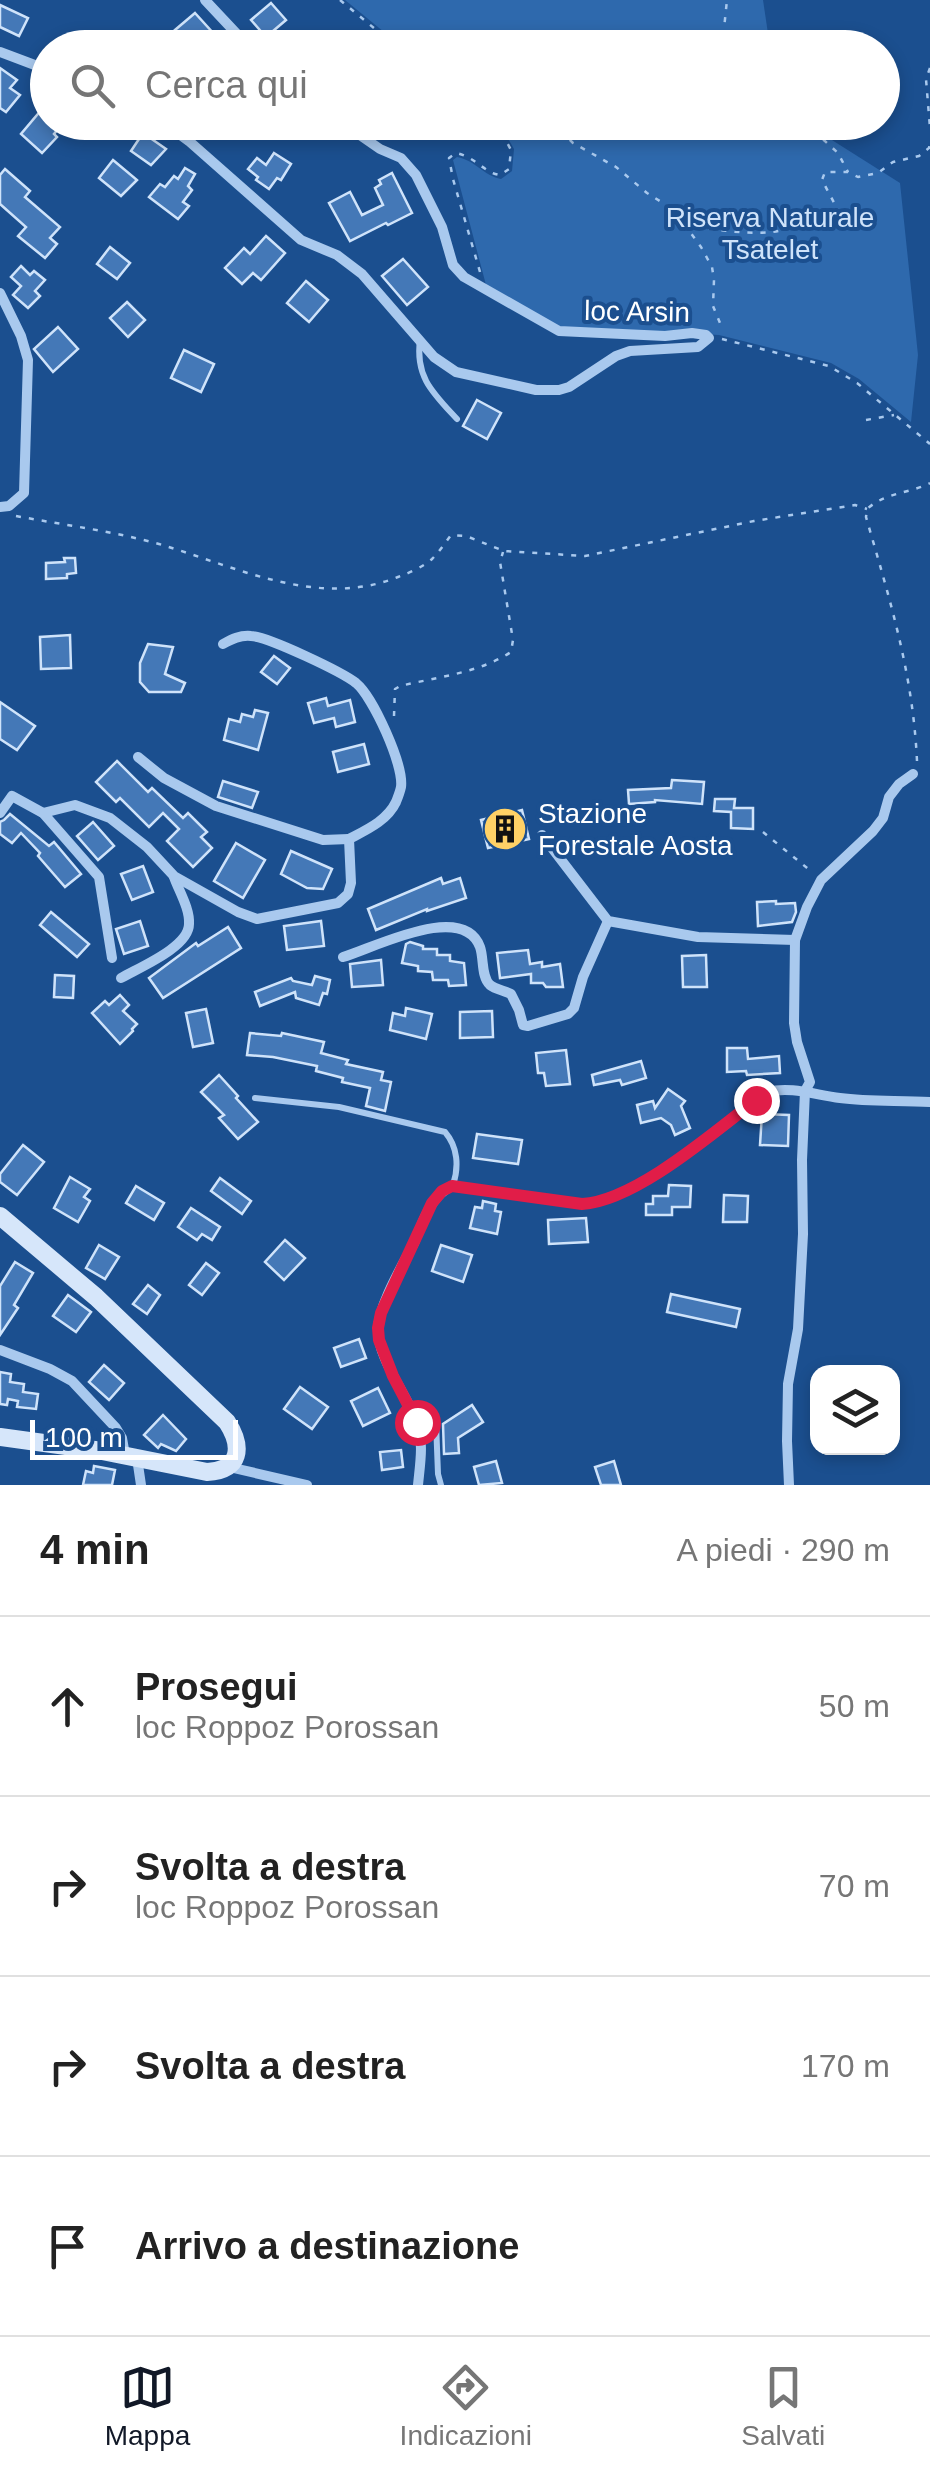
<!DOCTYPE html>
<html lang="it">
<meta charset="utf-8">
<style>
:root{--surface:#fff;--page:#f2f2f2;--text:#222;--muted:#767676;--line:#e0e0e0;--accent:#111827}
body{margin:0;font-family:Helvetica,sans-serif;background:var(--page);color:var(--text)}
.controls{position:absolute;right:30px;bottom:30px;display:grid;overflow:hidden;border-radius:20px;box-shadow:0 5px 15px #0003}
.controls button{width:90px;height:90px;display:grid;place-items:center;padding:0;border:0;border-bottom:2px solid var(--line);background:var(--surface);color:var(--text);font:50px sans-serif}
.scale{position:absolute;left:30px;bottom:25px;width:208px;box-sizing:border-box;padding-left:10px;border:5px solid #fff;border-top:0;font-size:28px;line-height:35px;white-space:nowrap;color:#fff;-webkit-text-stroke:8px #1b4f8f;paint-order:stroke}
.stop{position:absolute;width:30px;height:30px;margin:-22px;border:8px solid #e11d48;border-radius:50%;background:#fff}
.stop.end{background:#e11d48;border-color:#fff;box-shadow:0 2px 10px #0008}
.list{margin:0;padding:0;list-style:none}
h2{display:flex;justify-content:space-between;align-items:center;height:130px;margin:0;padding:0 40px;font-size:42px}
h2 small{font-size:32px;font-weight:400;color:var(--muted)}
.list li{display:grid;grid-template-columns:65px 1fr auto;gap:30px;align-items:center;box-sizing:border-box;height:180px;padding:0 40px;border-top:2px solid var(--line)}
.list b{display:block;font-size:38px;white-space:nowrap}
.list p{margin:0;font-size:32px;white-space:nowrap;color:var(--muted)}
.list em{font-size:32px;font-style:normal;color:var(--muted)}
.icon{flex:none;width:55px;height:55px;fill:none;stroke:currentColor;stroke-width:2;stroke-linecap:round;stroke-linejoin:round}
.map{position:relative;flex:none;width:930px;height:1485px;overflow:hidden}
.search{position:absolute;background:var(--surface);box-shadow:0 5px 15px #0003;left:30px;right:30px;top:30px;height:110px;display:flex;align-items:center;gap:25px;box-sizing:border-box;padding:0 35px;border-radius:55px;color:var(--muted);font-size:38px}
.sheet{height:850px;background:var(--surface)}
nav{display:flex;justify-content:space-around;align-items:center;box-sizing:border-box;height:140px;border-top:2px solid var(--line);background:var(--surface);font-size:28px;color:var(--muted)}
nav a{display:grid;justify-items:center;gap:5px}
nav .on{color:var(--accent)}
.map>svg:first-child{display:block}
</style>
<div class="map">
<svg width="930" height="1485" viewBox="0 0 930 1485">
<rect width="100%" height="100%" fill="#1b4f8f"/>
<g fill="#2e69ad">
<polygon points="345,0 763,0 770,47 406,47 401,46"/>
<path d="M499 123H805L900 183 918 355 911 422 859 379 831 363 719 335 560 327 486 285 453 160 457 157C475 160 484 176 501 179L512 171 514 149Z"/>
</g>
<g fill="#4478b7" stroke="#cfe3fa" stroke-width="2.5">
<polygon points="271,3 286,20 266,37 251,20"/>
<polygon points="0,5 28,18 19,36 0,27"/>
<polygon points="195,13 214,34 198,48 169,48 181,37 175,30"/>
<polygon points="0,68 17,80 10,88 20,95 6,112 0,108"/>
<polygon points="48,102 48,122 64,122 54,134 57,137 42,153 21,134"/>
<polygon points="143,133 166,149 151,165 131,151"/>
<polygon points="274,153 291,164 281,180 277,178 269,189 256,180 258,177 248,169 257,158 266,165"/>
<polygon points="113,160 137,180 121,196 99,178"/>
<polygon points="185,168 195,174 188,186 192,190 183,202 189,206 178,219 149,197 160,184 165,187 174,176 178,179"/>
<polygon points="5,169 30,191 25,197 60,227 50,238 57,244 45,258 18,236 26,227 0,204 0,175"/>
<polygon points="392,173 412,213 388,225 386,223 350,241 329,203 350,192 362,215 383,205 375,188 381,184 379,180"/>
<polygon points="266,236 285,253 261,280 253,273 242,284 225,268 244,248 250,254"/>
<polygon points="110,247 130,263 117,279 97,264"/>
<polygon points="403,259 428,287 407,305 382,276"/>
<polygon points="21,266 30,275 34,271 45,280 35,291 40,296 28,308 13,295 21,286 11,277"/>
<polygon points="306,281 328,300 309,322 287,303"/>
<polygon points="127,302 145,320 128,337 110,318"/>
<polygon points="58,327 78,349 53,372 34,349"/>
<polygon points="184,350 214,364 201,392 171,378"/>
<polygon points="477,400 501,413 487,439 463,426"/>
<polygon points="64,558 75,558 76,573 67,574 67,578 46,579 46,563 65,562"/>
<polygon points="70,635 71,668 41,669 40,637"/>
<polygon points="148,644 173,647 165,674 185,683 181,692 149,692 140,682 140,663"/>
<polygon points="274,656 290,668 277,684 261,672"/>
<polygon points="326,698 328,706 350,700 355,722 336,727 334,718 314,723 308,703"/>
<polygon points="0,702 35,726 17,750 0,739"/>
<polygon points="255,710 268,713 258,750 224,740 229,719 240,722 242,714 253,717"/>
<polygon points="364,744 369,764 338,772 333,752"/>
<polygon points="117,761 148,792 152,788 183,818 188,813 207,832 201,837 212,848 193,867 167,841 179,829 163,813 149,827 120,798 116,802 96,782"/>
<polygon points="672,780 704,782 702,804 655,800 655,802 629,804 628,790 671,788"/>
<polygon points="223,781 258,792 252,808 218,797"/>
<polygon points="715,799 735,799 734,808 753,808 753,829 731,828 731,812 714,811"/>
<polygon points="522,810 529,839 488,848 481,820"/>
<polygon points="10,814 49,846 54,842 81,874 65,887 38,856 40,853 21,833 12,843 0,834 0,822 4,820"/>
<polygon points="93,822 114,846 98,860 77,836"/>
<polygon points="236,843 265,860 243,898 214,881"/>
<polygon points="291,851 332,869 323,889 307,888 281,874"/>
<polygon points="143,866 153,892 132,900 121,874"/>
<polygon points="441,878 443,884 460,878 466,898 427,911 427,909 376,930 368,909"/>
<polygon points="776,901 776,904 795,903 796,912 792,922 758,926 757,902"/>
<polygon points="51,912 89,944 77,957 40,925"/>
<polygon points="140,921 148,946 124,954 116,929"/>
<polygon points="321,921 324,946 287,950 284,926"/>
<polygon points="228,927 241,948 163,998 149,978 196,943 198,946"/>
<polygon points="410,942 423,946 423,949 437,949 437,955 450,955 450,961 464,963 466,985 449,986 448,980 433,980 432,972 418,971 418,966 402,963 406,944"/>
<polygon points="528,950 530,964 542,962 542,967 560,964 563,987 546,987 543,983 531,983 531,974 500,978 497,953"/>
<polygon points="706,955 707,987 683,987 682,956"/>
<polygon points="381,960 383,985 352,987 350,964"/>
<polygon points="55,975 74,976 73,998 54,997"/>
<polygon points="315,976 330,980 327,994 323,993 319,1005 296,998 295,992 260,1006 255,992 291,978 293,981 312,985"/>
<polygon points="120,995 129,1005 123,1011 137,1024 132,1029 133,1031 120,1044 92,1013 105,1001 109,1005"/>
<polygon points="406,1008 432,1014 426,1039 390,1030 393,1013 405,1016"/>
<polygon points="206,1009 213,1043 193,1047 186,1013"/>
<polygon points="492,1011 493,1037 460,1038 460,1012"/>
<polygon points="250,1033 281,1036 282,1033 324,1042 321,1053 348,1060 346,1064 383,1072 381,1080 391,1082 385,1111 366,1106 370,1088 342,1082 343,1078 316,1071 317,1066 273,1057 247,1055"/>
<polygon points="727,1048 747,1048 748,1059 779,1056 780,1073 747,1075 746,1071 727,1072"/>
<polygon points="566,1050 570,1084 546,1086 544,1073 538,1073 536,1053"/>
<polygon points="641,1061 646,1078 622,1085 620,1080 594,1085 592,1075"/>
<polygon points="219,1075 238,1096 236,1098 258,1122 238,1139 219,1118 224,1115 201,1092"/>
<polygon points="668,1089 685,1101 681,1106 690,1128 675,1135 671,1125 661,1118 641,1123 637,1105 653,1101 655,1108"/>
<polygon points="762,1114 789,1115 788,1146 760,1145"/>
<polygon points="477,1134 522,1140 518,1164 473,1158"/>
<polygon points="23,1145 44,1162 17,1195 0,1182 0,1174"/>
<polygon points="70,1177 90,1189 84,1197 90,1201 78,1222 54,1208"/>
<polygon points="220,1178 251,1201 242,1214 211,1191"/>
<polygon points="669,1185 691,1186 690,1207 672,1207 672,1215 646,1215 646,1204 653,1204 653,1196 668,1196"/>
<polygon points="136,1186 164,1203 154,1220 126,1203"/>
<polygon points="724,1195 748,1196 747,1222 723,1222"/>
<polygon points="483,1201 496,1204 495,1211 501,1212 497,1234 470,1228 475,1207 482,1208"/>
<polygon points="191,1208 220,1227 212,1240 202,1234 197,1240 178,1227"/>
<polygon points="586,1218 588,1242 549,1244 548,1220"/>
<polygon points="285,1240 305,1258 284,1280 265,1262"/>
<polygon points="99,1245 119,1257 105,1279 86,1268"/>
<polygon points="441,1245 472,1255 463,1282 432,1271"/>
<polygon points="15,1262 33,1273 14,1305 18,1308 0,1335 0,1286"/>
<polygon points="206,1263 219,1273 202,1295 189,1285"/>
<polygon points="148,1285 160,1295 147,1314 133,1304"/>
<polygon points="671,1294 740,1309 736,1327 667,1312"/>
<polygon points="68,1295 91,1312 76,1332 53,1316"/>
<polygon points="359,1339 366,1358 341,1367 334,1348"/>
<polygon points="104,1365 124,1383 109,1400 89,1382"/>
<polygon points="0,1372 11,1374 10,1382 24,1384 23,1392 38,1394 36,1409 17,1407 18,1401 8,1399 7,1405 0,1404"/>
<polygon points="300,1387 328,1407 312,1429 284,1409"/>
<polygon points="378,1388 390,1413 363,1426 351,1401"/>
<polygon points="472,1405 483,1422 458,1438 459,1453 444,1454 443,1424"/>
<polygon points="163,1415 186,1439 176,1451 161,1444 158,1448 144,1435"/>
<polygon points="401,1450 403,1467 382,1470 380,1452"/>
<polygon points="496,1461 502,1483 479,1485 474,1467"/>
<polygon points="614,1461 621,1485 601,1485 595,1467"/>
<polygon points="94,1466 115,1470 112,1485 83,1485 86,1471 93,1473"/>
</g>
<g fill="none" stroke-linecap="round" stroke-linejoin="round">
<g stroke="#a9c9ee" stroke-width="2.5" stroke-dasharray="5 8" stroke-linecap="butt">
<polyline points="340,0 398,48"/>
<polyline points="722,48 727,0"/>
<polyline points="930,68 926,79 930,128"/>
<polyline points="551,122 573,143 616,167 647,193 674,210 701,247 712,267 714,280 713,306 720,323 719,328"/>
<polyline points="804,122 838,153 848,172"/>
<path d="M683 224C705 229 761 237 782 230 790 227 794 221 797 213L809 212 839 217V212L822 180 825 172H848L858 177 878 173 893 162 919 156 929 148 930 143"/>
<path d="M480 272 453 179 449 158 456 153C476 157 484 173 500 175L509 169 511 150 496 122"/>
<polyline points="722,339 829,366 857,383 930,444"/>
<polyline points="866,420 894,415"/>
<path d="M16 516C64 525 112 531 159 544 237 567 318 609 398 577 409 573 423 567 432 559 439 552 445 543 451 535L466 536 504 551 585 556 754 521 855 505 867 509"/>
<path d="M394 716 395 689 400 686C437 677 479 673 511 652L513 640 500 562 503 552"/>
<path d="M917 761C913 674 890 600 866 517L867 509C886 492 908 494 930 483"/>
<polyline points="763,832 812,872"/>
</g>
<g stroke="#a9c9ee" stroke-width="6">
<path d="M420 340C415 377 433 393 457 419"/>
<path d="M255 1098 339 1107 445 1132C458 1147 459 1167 453 1185"/>
<polyline points="436,1422 438,1474 441,1485"/>
</g>
<g stroke="#a9c9ee" stroke-width="10">
<polyline points="205,0 250,48"/>
<polyline points="0,52 48,70"/>
<polyline points="163,122 190,142 301,240 337,255 362,274 434,357 456,372 536,390 559,390 569,387 616,356 630,351 698,347 709,338 706,335 692,333 665,336 559,331 464,277 453,265 442,227 416,175 401,158 380,149 341,122"/>
<polyline points="0,293 21,336 28,360 24,493 9,506 0,507"/>
<polyline points="138,757 164,778 216,806 323,840 349,839"/>
<polyline points="0,813 12,796 43,813 99,877 112,958"/>
<path d="M43 813 75 805 110 818 147 847 174 876 238 912 257 919 338 903 348 894 351 883 349 839C366 830 387 821 396 802 398 797 400 792 401 787 404 765 373 697 356 683 342 672 269 637 251 636 240 635 232 639 223 644"/>
<polyline points="542,835 608,921 698,937 795,940"/>
<path d="M343 957C374 948 463 901 480 947 484 958 481 977 490 985 495 989 505 991 511 994L519 1010 523 1025 528 1026 568 1014 574 1008 583 977 608 921"/>
<path d="M121 978C140 967 189 947 189 924 190 909 179 891 174 877"/>
<polyline points="0,1350 50,1369 72,1381 116,1428 122,1438 125,1455"/>
<polyline points="137,1458 141,1485"/>
<polyline points="229,1467 307,1485"/>
<path d="M418 1485C420 1464 424 1443 417 1423 408 1396 377 1358 378 1329 379 1304 402 1266 414 1243 423 1222 430 1196 452 1186L582 1204C637 1201 722 1126 767 1092 792 1086 815 1095 840 1098 870 1102 900 1100 930 1102"/>
<polyline points="789,1485 787,1441 788,1384 798,1329 803,1234 802,1160 805,1091 810,1082 797,1042 794,1023 795,940 807,907 821,880 873,831 883,818 889,797 899,784 913,774"/>
</g>
<path stroke="#d6e6fa" stroke-width="18" d="M0 1216 96 1297 227 1422C243 1447 241 1470 207 1472L102 1451 0 1437"/>
</g>
<g fill="none" stroke-linecap="round" stroke-linejoin="round">
<path stroke="#e11d48" stroke-width="12" d="M417 1422 393 1376 379 1340 378 1328 381 1313 432 1203 442 1191 452 1186 582 1204C635 1201 713 1133 756 1100"/>
</g>
<defs>
<g id="building-disc" transform="scale(2.25)"><circle r="9.5" fill="#ffd166" stroke="#1b4f8f"/><path d="M-4-6H4V6H1V3H-1V6H-4ZM-2.5-4.3h1.7v1.8h-1.7ZM.8-4.3h1.7v1.8H.8ZM-2.5-1h1.7V.8h-1.7ZM.8-1h1.7V.8H.8Z" fill="#111"/></g>
</defs>
<g fill-rule="evenodd">
<use href="#building-disc" x="505" y="829"/>
</g>
<g text-anchor="middle" stroke-width="8" stroke-linejoin="round" paint-order="stroke">
<g font-size="28" fill="#cfe3fa" stroke="#1b4f8f">
<text x="770" y="227">Riserva Naturale<tspan x="770" dy="32">Tsatelet</tspan></text>
</g>
<g font-size="28" fill="#fff" stroke="#1b4f8f">
<text transform="translate(637 311) rotate(1)" y="10">loc Arsin</text>
</g>
<g font-size="28" fill="#fff" stroke="#1b4f8f" text-anchor="start">
<text x="538" y="823">Stazione<tspan x="538" dy="32">Forestale Aosta</tspan></text>
</g>
</g>
</svg>
<div class="controls">
<button><svg class="icon" aria-label="layers" viewBox="0 0 24 24"><path d="M12 4l9 5-9 5-9-5zM3 14l9 5 9-5"/></svg></button>
</div>
<div class="scale">100 m</div>
<div class="stop" style="left:417px;top:1422px"></div>
<div class="stop end" style="left:756px;top:1100px"></div>
<div class="search"><svg class="icon" aria-label="search" viewBox="0 0 24 24"><circle cx="10" cy="10" r="6"/><path d="M15 15l6 6"/></svg>Cerca qui</div>
</div>
<section class="sheet">
<h2>4 min<small>A piedi · 290 m</small></h2>
<ul class="list">
<li><svg class="icon" aria-label="ahead" viewBox="0 0 24 24"><path d="M12 20V5M6 11l6-6 6 6"/></svg><div><b>Prosegui</b><p>loc Roppoz Porossan</p></div><em>50 m</em></li>
<li><svg class="icon" aria-label="right" viewBox="0 0 24 24"><path d="M7 20v-9h11M14 6l5 5-5 5"/></svg><div><b>Svolta a destra</b><p>loc Roppoz Porossan</p></div><em>70 m</em></li>
<li><svg class="icon" aria-label="right" viewBox="0 0 24 24"><path d="M7 20v-9h11M14 6l5 5-5 5"/></svg><div><b>Svolta a destra</b></div><em>170 m</em></li>
<li><svg class="icon" aria-label="arrive" viewBox="0 0 24 24"><path d="M6 21V4h12l-3 4 3 4H6"/></svg><div><b>Arrivo a destinazione</b></div></li>
</ul>
</section>
<nav>
<a class="on"><svg class="icon" aria-label="map" viewBox="0 0 24 24"><path d="M3 6l6-2 6 2 6-2v14l-6 2-6-2-6 2zM9 4v14M15 6v14"/></svg>Mappa</a>
<a><svg class="icon" aria-label="directions" viewBox="0 0 24 24"><path d="M12 3l9 9-9 9-9-9zM9 14v-3h6M13 9l2 2-2 2"/></svg>Indicazioni</a>
<a><svg class="icon" aria-label="saved" viewBox="0 0 24 24"><path d="M7 4h10v16l-5-4-5 4z"/></svg>Salvati</a>
</nav>
